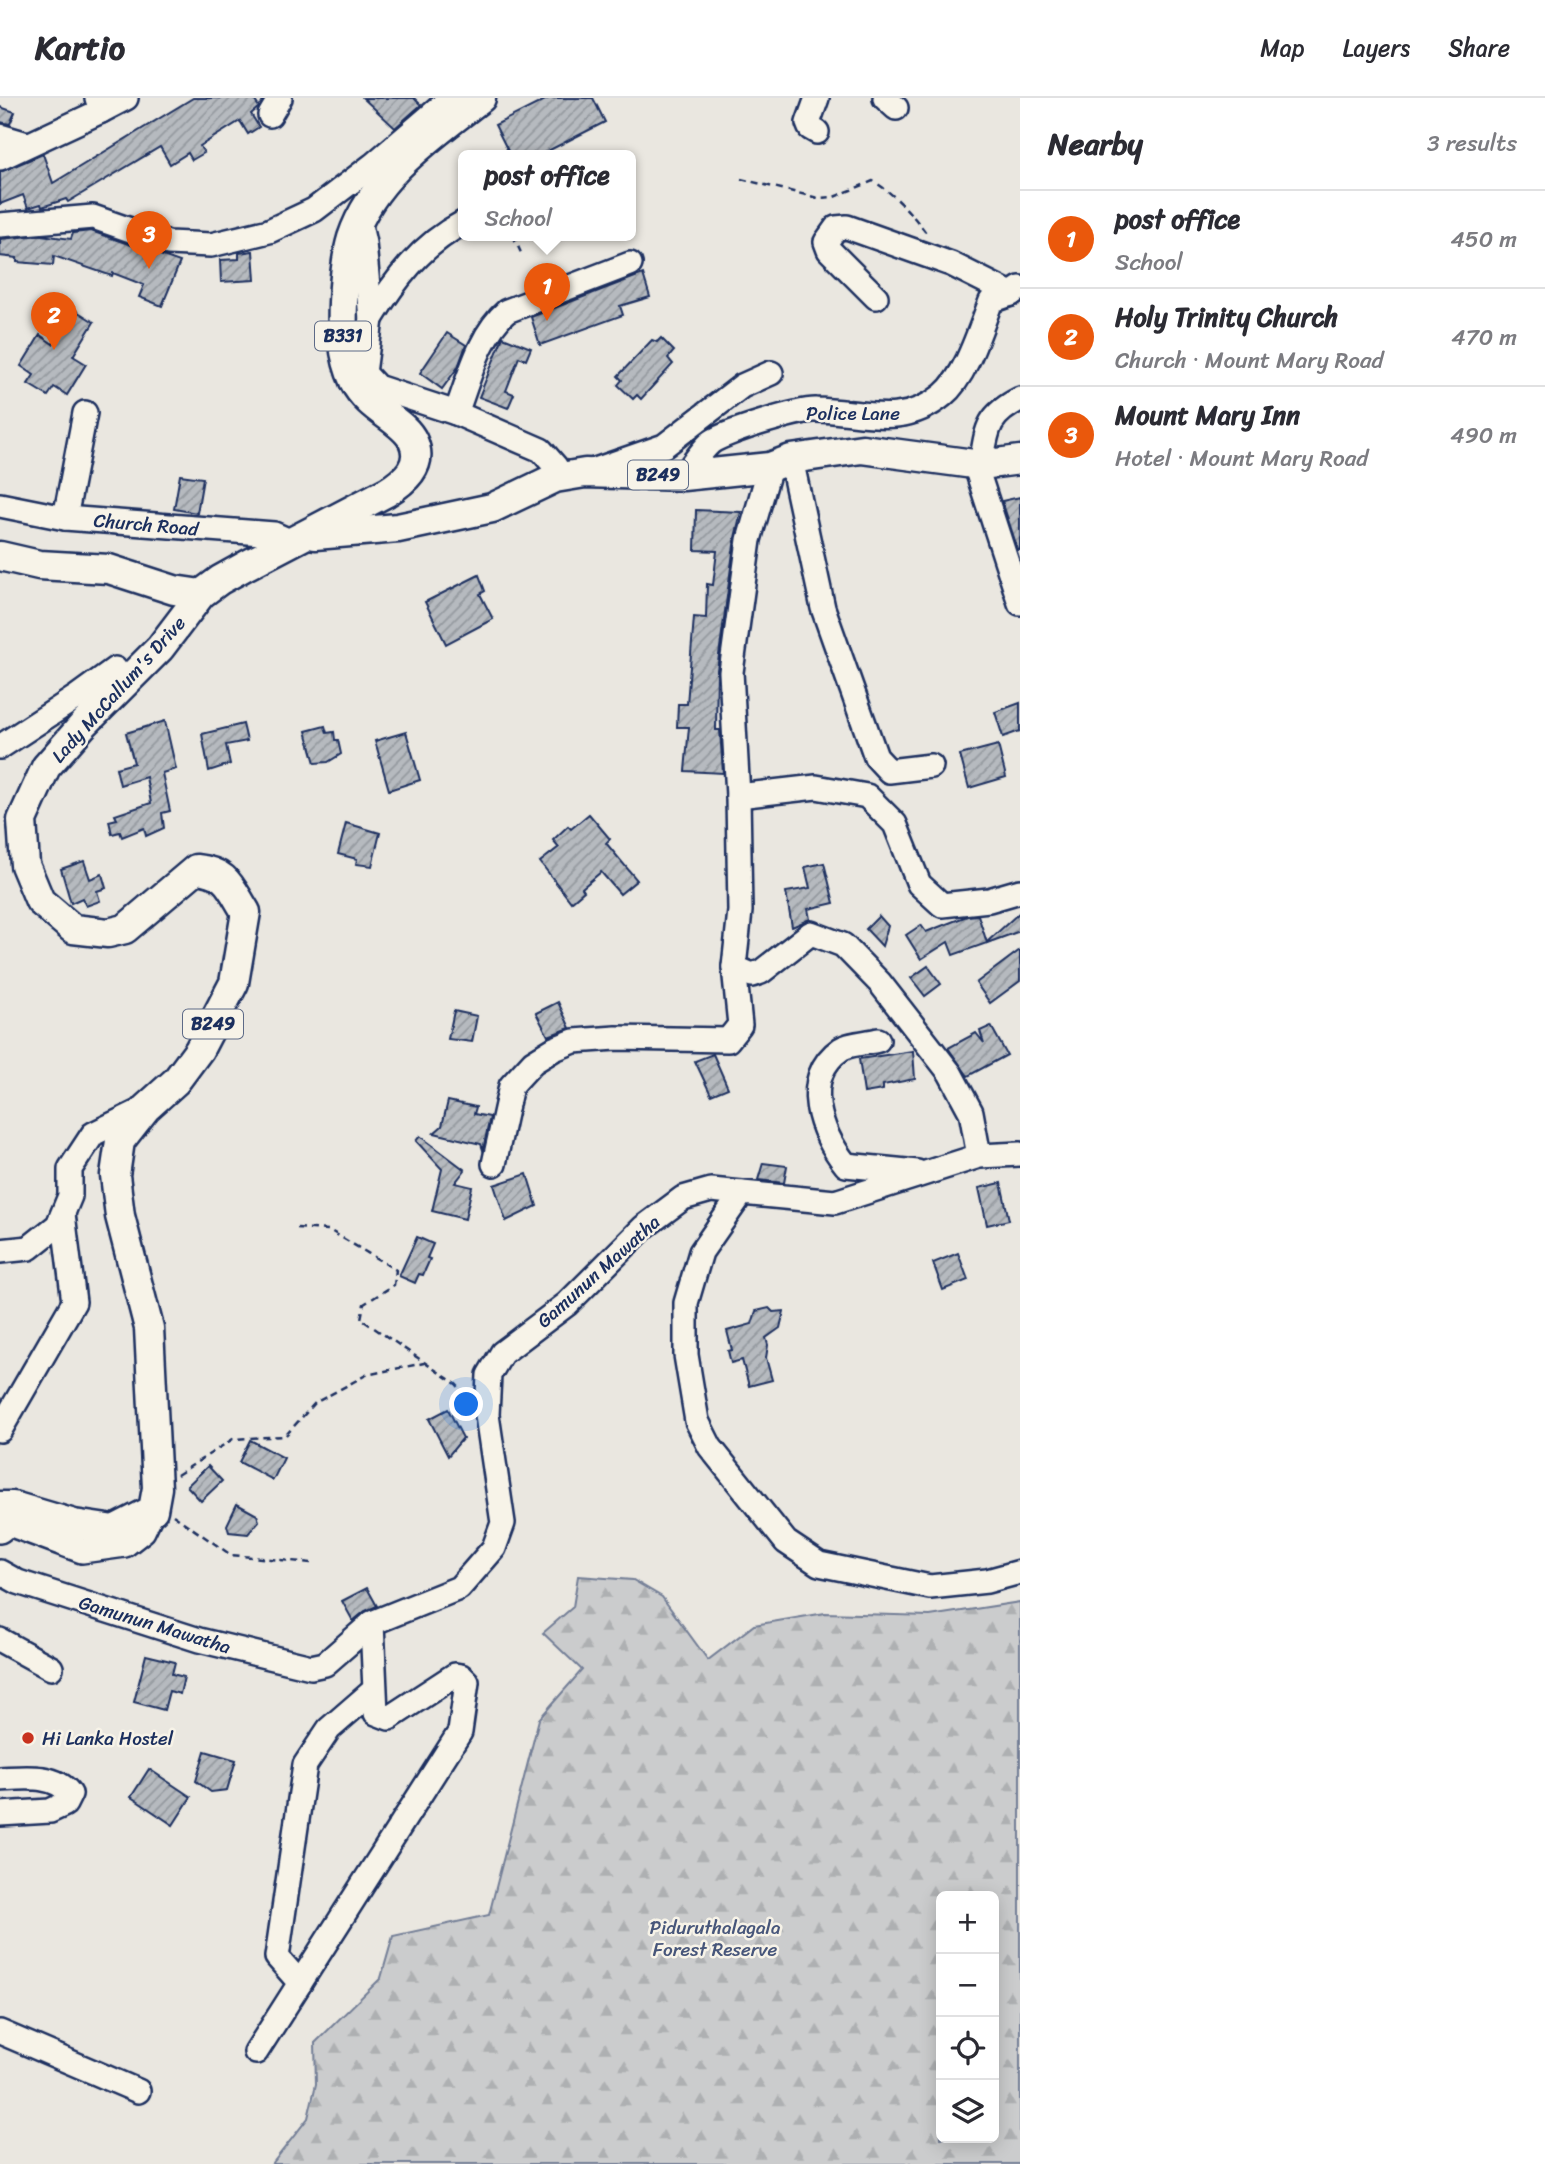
<!DOCTYPE html>
<meta charset="utf-8">
<style>
:root{--surface:#fff;--page:#f2f2f3;--text:#2b2b33;--muted:#7c7c81;--line:#e1e1e2;--accent:#ea580c}
body{margin:0;font-family:Sriracha,sans-serif;background:var(--page);color:var(--text)}
.controls{position:absolute;right:21px;bottom:21px;display:grid;overflow:hidden;border-radius:10px;box-shadow:0 4px 18px #0003}
.controls button{width:63px;height:63px;display:grid;place-items:center;padding:0;border:0;border-bottom:2px solid var(--line);background:var(--surface);color:var(--text);font:35px sans-serif}
.you{position:absolute;left:467px;top:1307px;width:24px;height:24px;margin:-18px;border:5px solid #fff;border-radius:50%;background:#1a73e8;box-shadow:0 0 0 10px #1a73e833}
.badge{display:grid;place-items:center;width:46px;height:46px;border-radius:50%;background:var(--accent);color:#fff;font-size:23px;font-weight:700}
.pin{position:absolute;translate:-50% -58px;filter:drop-shadow(0 2px 4px #0008)}
.pin::after{content:'';position:absolute;top:37px;width:24px;height:21px;background:inherit;clip-path:polygon(0 0,100% 0,50% 100%)}
.popup{position:absolute;left:458px;top:52px;width:178px;height:91px;box-sizing:border-box;display:grid;place-content:center;border-radius:10px;background:var(--surface);filter:drop-shadow(0 2px 5px #0005);font-size:23px;white-space:nowrap;color:var(--muted)}
.popup b{font-size:26px;color:var(--text)}
.popup::after{content:'';position:absolute;left:50%;top:100%;margin-left:-14px;border:14px solid transparent;border-top-color:var(--surface)}
.list{margin:0;padding:0;list-style:none}
h2{display:flex;justify-content:space-between;align-items:center;height:91px;margin:0;padding:0 28px;font-size:30px}
h2 small{font-size:23px;font-weight:400;color:var(--muted)}
.list li{display:grid;grid-template-columns:46px 1fr auto;gap:21px;align-items:center;box-sizing:border-box;height:98px;padding:0 28px;border-top:2px solid var(--line)}
.list b{display:block;font-size:26px;white-space:nowrap}
.list p{margin:0;font-size:23px;white-space:nowrap;color:var(--muted)}
.list em{font-size:23px;font-style:normal;color:var(--muted)}
.icon{flex:none;width:38px;height:38px;fill:none;stroke:currentColor;stroke-width:2;stroke-linecap:round;stroke-linejoin:round}
.map{position:relative;flex:none;width:1020px;height:2066px;overflow:hidden}
header{display:flex;align-items:center;gap:42px;box-sizing:border-box;height:98px;padding:0 35px;background:var(--surface);border-bottom:2px solid var(--line)}
header strong{font-size:33px}
nav{display:flex;gap:38px;margin-inline-start:auto;font-size:24px}
main{display:flex}
aside{flex:1;background:var(--surface)}
.map>svg:first-child{display:block}
</style>
<header>
<strong>Kartio</strong>
<nav><a>Map</a><a>Layers</a><a>Share</a></nav>
</header>
<main>
<div class="map">
<svg width="1020" height="2066" viewBox="0 0 1020 2066">
<defs>
<pattern id="forest-firs" width="22" height="20" patternUnits="userSpaceOnUse" patternTransform="scale(1.75)"><rect width="22" height="20" fill="#cbcccd"/><path d="M5 1l3.5 6h-7zM16 11l3.5 6h-7z" fill="#aeb0b2"/></pattern>
<pattern id="building-hatch" width="6" height="6" patternUnits="userSpaceOnUse" patternTransform="scale(1.75)"><rect width="6" height="6" fill="#b6babf"/><path d="M-1 1l2-2M0 6l6-6M5 7l2-2" fill="none" stroke="#93989e"/></pattern>
</defs>
<rect width="100%" height="100%" fill="#eae7e0"/>
<filter id="ink" filterUnits="userSpaceOnUse"><feTurbulence type="fractalNoise" baseFrequency=".0143" numOctaves="2"/><feDisplacementMap in="SourceGraphic" scale="14" xChannelSelector="R" yChannelSelector="G"/><feConvolveMatrix kernelMatrix="1 2 1 2 8 2 1 2 1" color-interpolation-filters="sRGB"/></filter>
<g filter="url(#ink)">
<path fill="url(#forest-firs)" stroke="#737e96" stroke-width="2" fill-rule="evenodd" d="M578 1478 633 1482 662 1499 708 1562 754 1527 825 1515 930 1518 1020 1504V2066H272L308 2020 316 1986 315 1945 381 1880 393 1838 489 1817 539 1621 582 1572 543 1535 573 1509ZM941 1798H994V2040H941Z"/>
<g fill="url(#building-hatch)" stroke="#1b2f5e" stroke-width="2">
<polygon points="193,0 253,0 259,9 251,16 259,29 248,36 240,23 200,48 204,55 192,62 188,55 170,66 160,49 68,104 66,101 42,109 41,106 28,110 23,97 0,106 0,74 43,56 53,85"/>
<polygon points="363,0 414,0 421,7 395,30"/>
<polygon points="549,0 593,0 605,24 540,57 510,57 495,27"/>
<polygon points="0,9 15,14 10,26 0,24"/>
<polygon points="91,133 180,164 162,208 139,199 144,187 113,175 112,178 54,158 53,167 17,164 17,160 0,158 0,141 41,137 71,141 73,135"/>
<polygon points="253,153 255,182 221,184 220,162 239,161 239,155"/>
<polygon points="643,176 650,199 620,208 623,217 540,247 531,219"/>
<polygon points="75,212 94,224 73,258 86,266 67,297 54,289 48,298 28,286 34,277 21,268 40,237 53,246"/>
<polygon points="447,235 466,247 458,269 442,291 420,275"/>
<polygon points="503,239 531,250 526,262 519,259 506,293 514,296 508,310 479,299"/>
<polygon points="661,240 674,253 668,260 673,266 641,301 637,297 633,301 618,287 622,282 618,278 652,242 657,244"/>
<polygon points="180,377 203,380 197,415 174,411"/>
<polygon points="1020,399 1020,452 1018,452 1002,403"/>
<polygon points="696,412 741,414 735,440 717,572 716,632 720,632 723,675 685,673 689,629 677,629 678,606 687,606 694,519 706,520 707,486 713,487 717,453 695,452"/>
<polygon points="479,477 485,493 480,496 493,521 446,546 425,504"/>
<polygon points="1020,605 1020,633 1003,639 995,614"/>
<polygon points="165,623 176,671 162,675 170,713 162,715 164,730 146,738 144,730 122,739 120,734 112,736 109,723 117,721 115,717 151,705 146,679 120,687 116,670 134,665 126,635"/>
<polygon points="243,626 247,643 226,647 230,666 209,673 202,636"/>
<polygon points="325,628 327,635 334,634 335,642 338,642 341,656 328,664 315,665 306,633"/>
<polygon points="406,634 420,682 389,692 375,643"/>
<polygon points="998,647 1006,679 969,690 960,657"/>
<polygon points="589,716 610,741 606,745 637,782 620,796 601,774 582,790 584,793 571,804 540,764 559,749 553,742 568,728 571,731"/>
<polygon points="346,725 380,735 372,768 356,766 357,761 338,756"/>
<polygon points="84,763 90,781 102,776 106,790 97,793 100,803 86,808 82,800 71,805 61,771"/>
<polygon points="824,765 834,805 808,811 810,821 792,829 786,794 810,790 805,769"/>
<polygon points="1020,814 1020,833 987,845 987,844"/>
<polygon points="978,817 987,845 953,857 948,844 921,861 906,837 921,827 926,834 967,818"/>
<polygon points="879,818 888,828 882,848 866,831"/>
<polygon points="1020,852 1020,883 990,905 976,885"/>
<polygon points="928,868 941,886 925,898 911,880"/>
<polygon points="558,904 570,930 548,938 536,915"/>
<polygon points="454,913 477,918 472,944 448,941"/>
<polygon points="991,928 1007,957 968,978 948,950 976,935 984,945 980,933"/>
<polygon points="913,953 915,981 883,987 883,992 864,995 859,961"/>
<polygon points="713,956 728,990 711,997 695,963"/>
<polygon points="448,1003 476,1009 474,1016 490,1019 483,1052 481,1046 434,1035 442,1028"/>
<polygon points="420,1038 465,1072 455,1085 472,1089 465,1121 432,1113 442,1071 416,1043"/>
<polygon points="763,1065 787,1068 784,1085 758,1082"/>
<polygon points="527,1076 537,1108 506,1123 494,1087"/>
<polygon points="1001,1085 1009,1122 987,1127 979,1090"/>
<polygon points="417,1139 433,1146 427,1160 430,1161 423,1177 419,1176 415,1185 399,1178"/>
<polygon points="958,1155 968,1182 943,1192 933,1165"/>
<polygon points="769,1210 773,1214 784,1213 780,1230 766,1240 768,1247 766,1260 772,1282 749,1288 742,1262 731,1265 728,1253 732,1252 727,1233 752,1226 756,1213"/>
<polygon points="448,1311 463,1340 448,1358 429,1321"/>
<polygon points="250,1342 284,1360 273,1382 239,1364"/>
<polygon points="208,1368 222,1383 201,1403 187,1388"/>
<polygon points="237,1406 257,1417 259,1423 248,1436 229,1434 227,1427"/>
<polygon points="367,1490 377,1508 365,1513 353,1523 342,1503"/>
<polygon points="146,1557 175,1564 172,1576 184,1579 180,1596 169,1593 164,1612 134,1604"/>
<polygon points="205,1653 236,1662 227,1692 211,1694 196,1683"/>
<polygon points="149,1671 191,1699 173,1727 131,1699"/>
</g>
<g fill="none" stroke-linecap="round" stroke-linejoin="round">
<g stroke="#1b2f5e" stroke-width="28">
<g id="minor">
<polyline points="97,0 101,13 126,0"/>
<polyline points="817,0 808,25 810,30 817,34"/>
<polyline points="885,0 896,10"/>
<polyline points="270,17 280,0"/>
<polyline points="0,38 27,46"/>
<polyline points="0,60 101,13"/>
<polyline points="359,123 364,145 371,221 364,275 377,289 456,315 541,352 556,369 555,380"/>
<polyline points="0,127 93,119 168,145 211,147 269,133 314,112 373,67 451,0"/>
<polyline points="876,199 829,152 826,144 836,130 847,129 951,166 1011,196"/>
<path d="M371 221C395 182 421 147 463 125"/>
<path d="M456 315C469 281 479 237 507 213L630 166"/>
<polyline points="791,361 823,510 876,659 889,673 931,668"/>
<polyline points="975,366 1020,505"/>
<path d="M981 367C987 332 986 318 1020 301"/>
<polyline points="595,372 664,348 742,288 771,275"/>
<path d="M683 378C692 368 700 354 710 345 721 335 801 311 816 312 863 313 902 331 943 297 967 277 980 231 991 203L1011 196 1020 190"/>
<polyline points="0,407 65,420 274,436 292,444"/>
<polyline points="65,420 85,315"/>
<polyline points="0,649 75,600 115,571"/>
<polyline points="738,698 816,689 867,698 895,726 919,786 942,807 989,802 1020,793"/>
<polyline points="734,869 752,877 761,874 811,835 843,847 880,885 950,975 971,1014 979,1058"/>
<path d="M878 942C868 945 850 945 841 951 799 980 821 1036 846 1067L917 1074"/>
<polyline points="494,1066 511,988 533,964 554,951 574,943 616,940 728,942 740,927 734,869 740,813 738,698 731,574 749,442 770,369"/>
<polyline points="742,1095 701,1154 686,1205 686,1257 697,1323 710,1349 786,1444 819,1466 930,1489 987,1483 1020,1474"/>
<polyline points="0,1153 29,1150 58,1127 70,1098 70,1071 93,1036 142,1012"/>
<polyline points="0,1332 74,1204 63,1116"/>
<polyline points="0,1433 9,1426 82,1453 125,1447 143,1433 153,1412"/>
<polyline points="0,1474 18,1484 199,1542 311,1569 325,1566 372,1525 459,1490 494,1450 503,1425 487,1317 489,1277 502,1255 567,1206 644,1129 683,1100 711,1092 835,1104 979,1058 1020,1056"/>
<polyline points="0,1542 51,1570"/>
<path d="M0 1681C23 1680 55 1675 70 1696L65 1706 50 1713 0 1716"/>
<polyline points="300,1885 277,1859 305,1667 329,1631 374,1592"/>
<polyline points="0,1934 138,1993"/>
<polyline points="256,1954 460,1634 467,1584 461,1578 455,1577 389,1620 376,1615 372,1525"/>
</g>
</g>
<g stroke="#1b2f5e" stroke-width="33">
<g id="major">
<polyline points="315,437 398,430 492,410 555,380 585,375 683,378 770,369 791,361 862,351 981,367 1020,362"/>
<polyline points="0,458 39,467 109,471 174,492 201,496"/>
<path d="M0 1408H13L74 1426 114 1432 153 1412 157 1390 149 1230 120 1118 115 1077 120 1043 146 1010 176 983 199 952 234 885 246 814C230 789 228 774 196 771L125 831 108 835 73 831 40 803 25 767 22 722 46 669 83 627 160 550 201 496 220 482 247 467 387 394C405 383 424 367 413 343 404 322 368 312 354 283 342 257 342 231 343 204 344 183 346 160 352 140 372 79 432 38 481 0"/>
</g>
</g>
<g stroke="#1b2f5e" stroke-width="2.5" stroke-dasharray="7 5" stroke-linecap="butt">
<path d="M741 81 818 100 834 99 873 83C895 96 912 116 927 136"/>
<polyline points="513,137 521,155"/>
<polyline points="297,1130 329,1132 396,1172 394,1187 364,1206 361,1221 456,1286 467,1298"/>
<polyline points="177,1377 233,1341 285,1338 315,1305 366,1277 424,1265"/>
<polyline points="173,1417 231,1457 311,1465"/>
</g>
<use href="#minor" stroke="#f7f3e8" stroke-width="23"/>
<use href="#major" stroke="#f7f3e8" stroke-width="28"/>
</g>
</g>
<circle fill="#c8321e" stroke="#f7f3e8" stroke-width="2.5" cx="28" cy="1640" r="7"/>
<g text-anchor="middle" stroke-width="5" stroke-linejoin="round" paint-order="stroke">
<g fill="#f7f3e8" stroke="#5d6a87" stroke-width="2">
<rect x="315" y="223.5" width="56" height="29" rx="5"/>
<rect x="628" y="362.5" width="60" height="29" rx="5"/>
<rect x="183" y="911.5" width="60" height="29" rx="5"/>
</g>
<g font-size="18" font-weight="bold" fill="#1b2f5e">
<text x="343" y="244">B331</text>
<text x="658" y="383">B249</text>
<text x="213" y="932">B249</text>
</g>
<g font-size="19" fill="#1b2f5e" stroke="#f7f3e8">
<text x="853" y="322">Police Lane</text>
<text transform="translate(146 426) rotate(5)" y="7">Church Road</text>
<text transform="translate(118 591) rotate(-48)" y="7">Lady McCallum's Drive</text>
<text transform="translate(598 1173) rotate(-42)" y="7">Gamunun Mawatha</text>
<text transform="translate(155 1526) rotate(17)" y="7">Gamunun Mawatha</text>
</g>
<g font-size="19" fill="#1b2f5e" stroke="#f7f3e8" text-anchor="start">
<text x="42" y="1647">Hi Lanka Hostel</text>
</g>
<g font-size="19" fill="#47567a" stroke="#f7f3e8">
<text x="715" y="1836">Piduruthalagala<tspan x="715" dy="22">Forest Reserve</tspan></text>
</g>
</g>
</svg>
<div class="controls">
<button>+</button>
<button>−</button>
<button><svg class="icon" aria-label="locate" viewBox="0 0 24 24"><circle cx="12" cy="12" r="6"/><path d="M12 2v4M12 18v4M2 12h4M18 12h4"/></svg></button>
<button><svg class="icon" aria-label="layers" viewBox="0 0 24 24"><path d="M12 4l9 5-9 5-9-5zM3 14l9 5 9-5"/></svg></button>
</div>
<div class="you"></div>
<div class="pin badge" style="left:547px;top:223px">1</div>
<div class="popup"><b>post office</b>School</div>
<div class="pin badge" style="left:54px;top:252px">2</div>
<div class="pin badge" style="left:149px;top:171px">3</div>
</div>
<aside>
<h2>Nearby<small>3 results</small></h2>
<ul class="list">
<li><span class="badge">1</span><div><b>post office</b><p>School</p></div><em>450 m</em></li>
<li><span class="badge">2</span><div><b>Holy Trinity Church</b><p>Church · Mount Mary Road</p></div><em>470 m</em></li>
<li><span class="badge">3</span><div><b>Mount Mary Inn</b><p>Hotel · Mount Mary Road</p></div><em>490 m</em></li>
</ul>
</aside>
</main>
